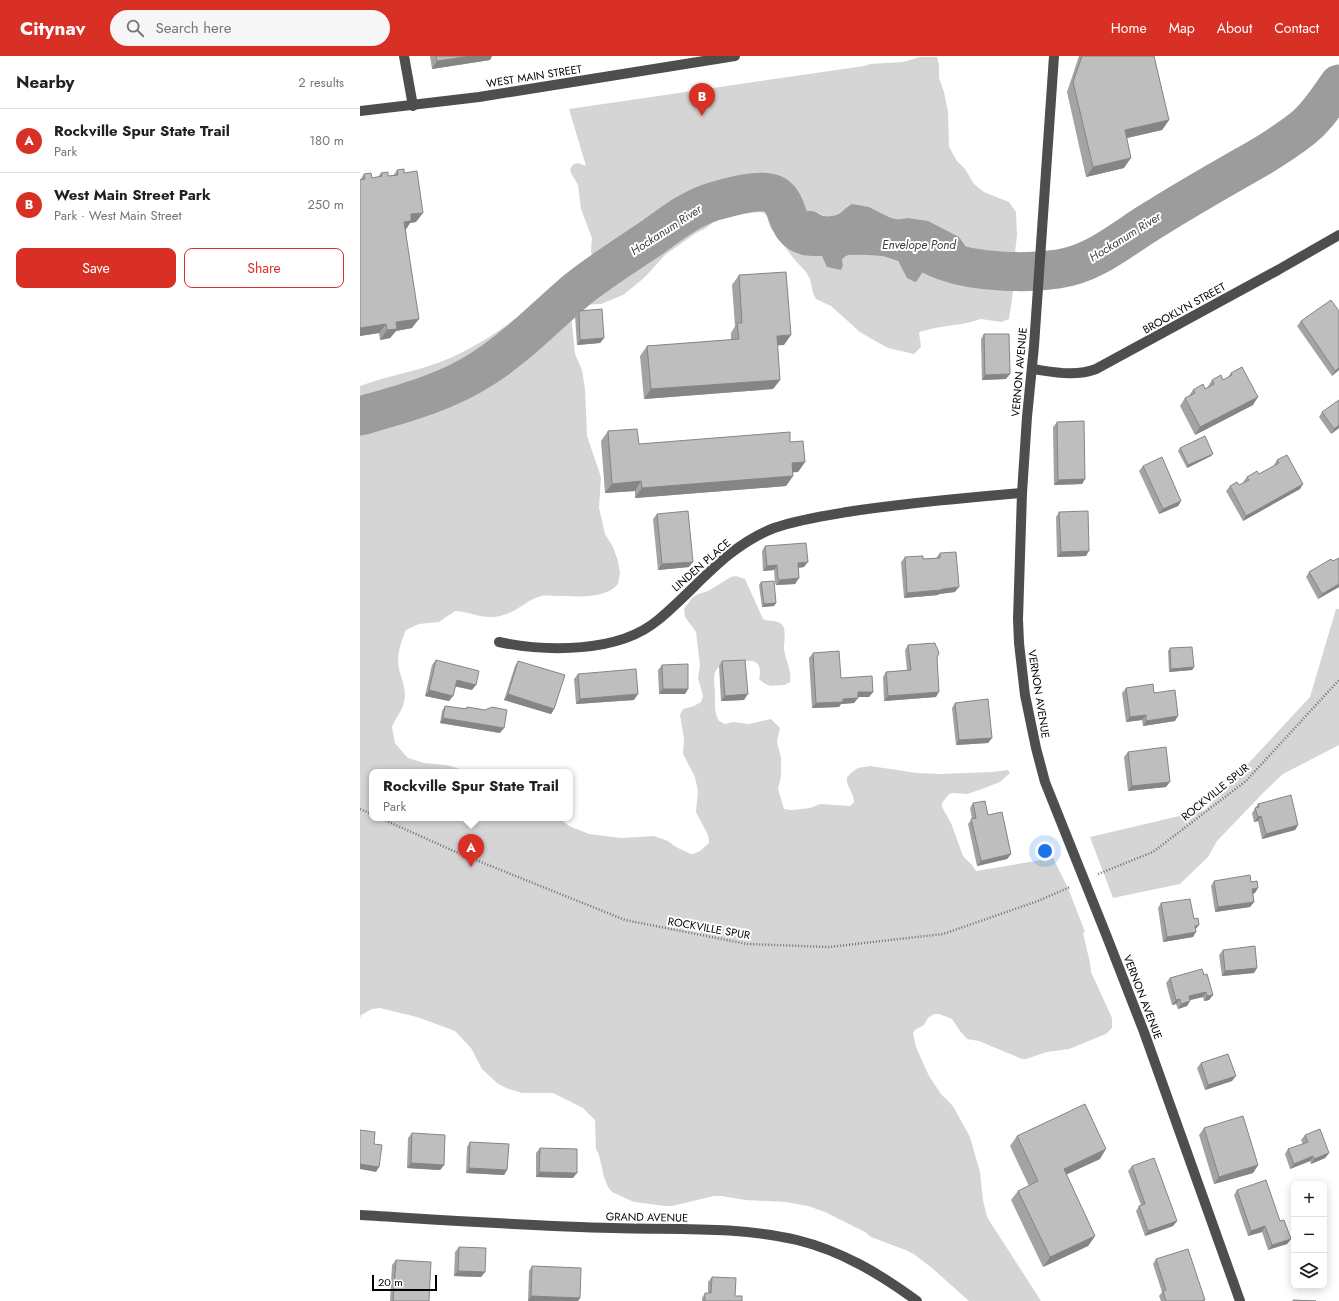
<!DOCTYPE html>
<meta charset="utf-8">
<style>
:root{--surface:#fff;--page:#f6f6f6;--text:#202124;--muted:#757577;--line:#e0e0e0;--accent:#d93025}
body{margin:0;font-family:Jost,sans-serif;background:var(--page);color:var(--text)}
.controls{position:absolute;right:12px;bottom:12px;display:grid;overflow:hidden;border-radius:8px;box-shadow:0 2px 10px #0003}
.controls button{width:36px;height:36px;display:grid;place-items:center;padding:0;border:0;border-bottom:1px solid var(--line);background:var(--surface);color:var(--text);font:20px sans-serif}
.scale{position:absolute;left:12px;bottom:10px;width:65px;box-sizing:border-box;padding-left:4px;border:2px solid #000;border-top:0;font-size:11px;line-height:14px;white-space:nowrap;color:#000;-webkit-text-stroke:3px #fff;paint-order:stroke}
.you{position:absolute;left:685px;top:795px;width:14px;height:14px;margin:-10px;border:3px solid #fff;border-radius:50%;background:#1a73e8;box-shadow:0 0 0 6px #1a73e833}
.badge{display:grid;place-items:center;width:26px;height:26px;border-radius:50%;background:var(--accent);color:#fff;font-size:13px;font-weight:700}
.pin{position:absolute;translate:-50% -33px;filter:drop-shadow(0 1px 2px #0008)}
.pin::after{content:'';position:absolute;top:21px;width:14px;height:12px;background:inherit;clip-path:polygon(0 0,100% 0,50% 100%)}
.popup{position:absolute;left:9px;top:713px;width:204px;height:52px;box-sizing:border-box;display:grid;place-content:center;border-radius:8px;background:var(--surface);filter:drop-shadow(0 1px 3px #0005);font-size:13px;white-space:nowrap;color:var(--muted)}
.popup b{font-size:15px;color:var(--text)}
.popup::after{content:'';position:absolute;left:50%;top:100%;margin-left:-8px;border:8px solid transparent;border-top-color:var(--surface)}
.list{margin:0;padding:0;list-style:none}
h2{display:flex;justify-content:space-between;align-items:center;height:52px;margin:0;padding:0 16px;font-size:17px}
h2 small{font-size:13px;font-weight:400;color:var(--muted)}
.list li{display:grid;grid-template-columns:26px 1fr auto;gap:12px;align-items:center;box-sizing:border-box;height:64px;padding:0 16px;border-top:1px solid var(--line)}
.list b{display:block;font-size:15px;white-space:nowrap}
.list p{margin:0;font-size:13px;white-space:nowrap;color:var(--muted)}
.list em{font-size:13px;font-style:normal;color:var(--muted)}
.actions{display:flex;gap:8px;padding:12px 16px}
.actions a{flex:1;padding:9px 0;border:1px solid var(--accent);border-radius:8px;text-align:center;font-size:14px;color:var(--accent)}
.actions .main{background:var(--accent);color:#fff}
.icon{flex:none;width:22px;height:22px;fill:none;stroke:currentColor;stroke-width:2;stroke-linecap:round;stroke-linejoin:round}
.map{position:relative;flex:none;width:979px;height:1245px;overflow:hidden}
header{display:flex;align-items:center;gap:24px;box-sizing:border-box;height:56px;padding:0 20px;background:var(--accent);color:#fff}
header strong{font-size:19px}
nav{display:flex;gap:22px;margin-inline-start:auto;font-size:14px}
.search{width:280px;height:36px;background:var(--page);display:flex;align-items:center;gap:10px;box-sizing:border-box;padding:0 14px;border-radius:22px;color:var(--muted);font-size:15px}
main{display:flex}
aside{flex:1;background:var(--surface)}
.map>svg:first-child{display:block}
</style>
<header>
<strong>Citynav</strong>
<div class="search"><svg class="icon" aria-label="search" viewBox="0 0 24 24"><circle cx="10" cy="10" r="6"/><path d="M15 15l6 6"/></svg>Search here</div>
<nav><a>Home</a><a>Map</a><a>About</a><a>Contact</a></nav>
</header>
<main>
<aside>
<h2>Nearby<small>2 results</small></h2>
<ul class="list">
<li><span class="badge">A</span><div><b>Rockville Spur State Trail</b><p>Park</p></div><em>180 m</em></li>
<li><span class="badge">B</span><div><b>West Main Street Park</b><p>Park · West Main Street</p></div><em>250 m</em></li>
</ul>
<div class="actions"><a class="main">Save</a><a>Share</a></div>
</aside>
<div class="map">
<svg width="979" height="1245" viewBox="0 0 979 1245">
<rect width="100%" height="100%" fill="#fff"/>
<g fill="#d5d5d5" fill-rule="evenodd">
<path d="M560 1H577L579 9V22L584 36 588 56 589 91 597 105 605 113 614 128 624 136 649 146 656 156 657 179 655 197 654 229 649 263 641 266 621 263 607 267 575 272 559 276 561 291 554 298 528 292 517 286 500 276 471 250 456 243 453 237 450 223 446 216 434 203 410 171 407 160 404 157 400 156 381 158 355 165 346 172 336 177 305 199 284 222 263 239 241 248 219 249 214 253 211 258 215 298 222 314 225 333 227 380 241 421 239 452 245 478 253 491 258 505 260 517 258 528C245 544 215 540 197 540 192 540 186 539 181 540 164 545 155 559 134 561 120 562 107 555 95 555L79 566 59 568 46 574C41 586 36 599 39 613 42 624 47 635 44 646 42 656 35 662 32 671L35 687 45 699 48 702 64 707 86 709 111 716H12V762H199L209 770 229 778 261 782 294 780 308 785 316 791 331 798H333L340 795 349 787V785L348 779 336 756 338 735 335 721 323 698 324 683 320 659 323 653 334 650 341 646 343 640 338 622 340 609 336 576 325 561 324 553 332 542 338 538 348 535 371 521 376 520 385 523 403 563C410 566 418 563 423 570 426 575 424 586 424 592 425 605 432 612 430 626L425 629C411 628 411 634 399 623 404 602 389 603 374 607 368 608 360 608 357 613 352 619 355 631 355 638 355 648 354 657 359 665L365 668 373 666 389 668 411 663 420 672 417 686 421 702V720L418 733 424 753 432 754 450 752 460 748 490 750 494 746C494 737 486 731 487 721L492 716 498 712 510 710 557 717 580 718 632 716 648 714 650 717 640 726 622 733 607 738 593 737 589 738 582 747V751L591 767 603 800 612 809 616 815 693 802 708 832 725 876 723 877 730 907 731 916 752 962V972L746 978 709 993 687 996 666 1003H662L619 985 607 983 600 975 592 963 579 958H574L568 962 564 969 555 974 553 977 556 991 569 1020 581 1038 593 1050 610 1081 620 1116 623 1144 627 1161 681 1245H609L572 1212 555 1199 548 1195 511 1181 505 1176 465 1156 448 1150 426 1146 385 1144 362 1140H354L312 1150H305L274 1146 252 1136 248 1131 244 1121 239 1099 236 1093 235 1064 223 1052 193 1037H162L146 1032 137 1027 122 1013 111 992 95 975 87 972 57 961 20 952 12 953 1 959 0 963V330C29 319 61 315 90 302 141 280 181 239 230 213L233 206 231 195 232 182 221 153 218 129 210 115 211 111 214 108 218 107 226 110 209 53 504 10 510 8 543 6ZM489 149 509 151 535 164 547 162 604 210 564 214 557 225 538 206 536 200 528 193C518 194 486 195 482 204L483 210 457 156C471 165 478 159 489 149Z"/>
<polygon points="976,553 979,553 979,689 923,718 904,736 857,785 848,801 820,828 753,842 730,781 845,754 950,641"/>
</g>
<path fill="#9c9c9c" d="M492 148 509 151 535 164 547 162 568 165 599 181 606 191 608 200 607 208 604 210 564 214 557 225 555 226 547 222 536 201 528 193C518 194 486 195 482 204L483 209 481 214 467 211 442 157C458 150 458 163 472 160 481 159 485 151 492 148Z"/>
<g fill="none" stroke-linecap="round" stroke-linejoin="round">
<path stroke="#9c9c9c" stroke-width="39" d="M0 360C42 348 85 337 122 313 157 291 186 260 218 233 242 214 268 198 293 181 311 168 330 153 352 146 366 142 399 132 413 138 431 146 423 174 447 180 455 181 463 180 470 180 489 179 508 178 527 181 548 185 565 198 585 205 616 216 664 218 698 213 736 208 765 180 798 161 825 144 853 128 881 112 903 100 924 87 943 72 958 60 968 43 979 28"/>
<g stroke="#707070" stroke-width="2.5" stroke-dasharray="1 2" stroke-linecap="butt">
<polyline points="0,753 12,758"/>
<polyline points="20,762 96,796 265,864 387,888 469,891 583,878 678,845 710,831"/>
<polyline points="738,818 793,796 886,725 979,624"/>
</g>
<g stroke="#4e4e4e" stroke-width="10">
<polyline points="44,0 53,50"/>
<polyline points="694,0 674,290 667,361 662,437 658,563 659,587 665,639 676,692 685,726 747,881 784,976 880,1245"/>
<polyline points="0,55 119,41 375,0"/>
<path d="M672 313C694 316 715 321 736 313L918 214 979 179"/>
<path d="M139 586C187 596 259 597 298 564 337 532 365 491 414 472 437 464 463 460 487 456 545 447 603 442 662 437"/>
<path d="M0 1159C84 1164 169 1170 253 1172 313 1174 379 1170 437 1184 482 1195 520 1218 557 1245"/>
</g>
</g>
<g fill="#a3a3a3">
<polygon points="70,0 132,0 130,4 72,13"/>
<polygon points="719,0 794,0 809,64 802,74 767,82 764,112 726,121 707,36"/>
<polygon points="37,114 44,117 56,166 50,167 46,173 52,272 36,275 30,282 20,284 19,277 0,280 0,124 4,118 12,122 18,121 21,117 28,120 33,120"/>
<polygon points="379,219 424,289 417,289 420,324 413,333 284,343 280,300 287,290 371,284 371,277 375,270 372,229"/>
<polygon points="219,255 244,282 240,287 217,289 215,260"/>
<polygon points="979,255 979,314 972,320 937,270 941,265"/>
<polygon points="624,278 646,323 622,324 621,283"/>
<polygon points="871,317 893,349 835,379 820,350 825,342 828,341 833,334 845,333 847,332 852,324 863,324 868,321"/>
<polygon points="962,356 979,372 971,378 959,361"/>
<polygon points="697,366 725,423 722,428 694,429 693,371"/>
<polygon points="248,375 279,388 430,386 445,406 438,416 433,416 433,420 426,430 275,442 275,435 245,437 241,385"/>
<polygon points="820,392 851,400 827,412 818,395"/>
<polygon points="917,404 943,428 940,433 883,465 866,435 870,430 879,429 884,427 883,426 887,421 899,418 914,410 914,409"/>
<polygon points="783,410 821,445 818,450 799,458 779,415"/>
<polygon points="699,456 726,500 697,501 696,461"/>
<polygon points="297,458 329,511 298,514 293,463"/>
<polygon points="405,490 444,511 438,512 439,522 435,528 416,529 415,527 414,514 403,515 402,495"/>
<polygon points="580,497 595,536 579,538 578,539 544,542 541,506 545,501 563,503 576,502"/>
<polygon points="979,502 979,531 958,543 946,521 949,516 973,505"/>
<polygon points="401,526 416,547 414,550 402,551 399,529"/>
<polygon points="548,589 576,590 577,602 576,641 524,645 523,621 526,616 547,614 545,594"/>
<polygon points="810,592 834,611 832,614 809,616 808,595"/>
<polygon points="453,597 481,622 513,636 509,641 498,641 494,647 481,648 479,651 452,652 449,602"/>
<polygon points="76,604 112,634 95,630 93,640 89,645 65,640 72,609"/>
<polygon points="158,605 194,653 191,658 144,644 155,610"/>
<polygon points="362,605 384,644 361,645 359,610"/>
<polygon points="302,609 328,633 325,638 299,638 298,614"/>
<polygon points="218,618 274,644 216,648 214,623"/>
<polygon points="766,632 794,637 815,665 783,670 782,664 766,666 762,637"/>
<polygon points="595,647 632,682 628,687 596,689 592,652"/>
<polygon points="85,650 106,653 107,651 125,654 140,677 80,667 82,655"/>
<polygon points="768,696 806,731 768,735 764,701"/>
<polygon points="613,747 628,759 651,798 647,803 617,810 608,768 612,763 610,752"/>
<polygon points="898,748 938,769 935,774 902,783 898,765 894,766 892,757"/>
<polygon points="854,825 895,837 893,838 894,846 890,851 855,856 851,830"/>
<polygon points="801,847 834,863 836,874 833,881 803,886 798,852"/>
<polygon points="863,894 897,912 894,917 862,920 859,899"/>
<polygon points="844,919 853,939 849,944 844,945 843,941 830,944 830,945 827,950 818,953 816,948 812,949 806,927 810,922"/>
<polygon points="841,1007 872,1025 845,1034 837,1012"/>
<polygon points="844,1072 898,1109 893,1117 854,1128 839,1079"/>
<polygon points="52,1077 84,1109 80,1114 47,1112 48,1082"/>
<polygon points="945,1079 969,1097 965,1102 951,1108 950,1105 930,1113 925,1098 928,1093 943,1088 941,1084"/>
<polygon points="657,1080 740,1103 706,1118 735,1180 728,1190 683,1211 651,1144 658,1135 669,1130 650,1090"/>
<polygon points="110,1086 147,1114 144,1119 106,1117 107,1091"/>
<polygon points="180,1092 213,1122 176,1121 176,1097"/>
<polygon points="772,1110 817,1165 813,1170 785,1180 776,1155 779,1150 781,1149 768,1115"/>
<polygon points="877,1134 920,1165 931,1183 927,1188 908,1194 902,1176 888,1180 874,1139"/>
<polygon points="99,1191 125,1216 121,1221 94,1220 95,1196"/>
<polygon points="796,1203 844,1245 801,1245 799,1240 802,1236 793,1208"/>
<polygon points="36,1204 69,1245 30,1245 32,1209"/>
<polygon points="172,1210 220,1242 218,1245 168,1245 169,1215"/>
<polygon points="352,1221 375,1240 382,1245 342,1245 342,1242 345,1237 348,1237 348,1226"/>
</g>
<g fill="#858585">
<polygon points="111,0 132,0 130,4 72,13 77,5"/>
<polygon points="809,64 802,74 758,84 765,74"/>
<polygon points="771,102 764,112 726,121 733,111"/>
<polygon points="63,157 56,166 50,167 45,175 44,166 51,158"/>
<polygon points="59,263 52,272 36,275 30,282 20,284 27,274 36,266"/>
<polygon points="26,268 19,277 0,280 0,272"/>
<polygon points="431,279 424,289 410,290 417,280"/>
<polygon points="244,282 240,287 217,289 220,284"/>
<polygon points="979,312 979,314 972,320 975,315"/>
<polygon points="650,318 646,323 622,324 625,319"/>
<polygon points="420,324 413,333 284,343 291,333"/>
<polygon points="898,341 893,349 835,379 840,371"/>
<polygon points="979,369 979,372 971,378 974,373"/>
<polygon points="853,398 851,400 827,412 828,409"/>
<polygon points="445,406 438,416 425,417 432,407"/>
<polygon points="433,420 426,430 275,442 282,432"/>
<polygon points="725,423 722,428 694,429 698,424"/>
<polygon points="281,425 275,435 245,437 252,428"/>
<polygon points="943,428 940,433 883,465 886,460"/>
<polygon points="821,445 818,450 799,458 803,453"/>
<polygon points="729,495 726,500 697,501 701,496"/>
<polygon points="333,506 329,511 298,514 302,508"/>
<polygon points="448,506 444,511 434,512 438,507"/>
<polygon points="417,509 414,514 403,515 407,510"/>
<polygon points="439,522 435,528 416,529 420,524"/>
<polygon points="979,528 979,531 958,543 962,538"/>
<polygon points="599,531 595,536 579,538 578,539 544,542 547,537"/>
<polygon points="416,547 414,550 402,551 404,548"/>
<polygon points="834,611 832,614 809,616 811,613"/>
<polygon points="97,624 116,629 112,634 93,630"/>
<polygon points="303,633 328,633 325,638 299,638"/>
<polygon points="69,634 93,640 89,645 65,640"/>
<polygon points="498,636 513,636 509,641 494,641"/>
<polygon points="579,636 576,641 524,645 528,640"/>
<polygon points="148,638 194,653 191,658 144,644"/>
<polygon points="278,638 274,644 216,648 220,643"/>
<polygon points="388,638 384,644 361,645 365,640"/>
<polygon points="498,642 494,647 481,648 479,651 452,652 456,647 483,643"/>
<polygon points="786,659 782,664 766,666 770,661"/>
<polygon points="818,660 815,665 783,670 786,665"/>
<polygon points="83,662 144,672 140,677 80,667"/>
<polygon points="632,682 628,687 596,689 599,684"/>
<polygon points="810,726 806,731 768,735 772,730"/>
<polygon points="901,760 898,765 894,766 898,761"/>
<polygon points="938,769 935,774 902,783 906,778"/>
<polygon points="651,798 647,803 617,810 621,805"/>
<polygon points="898,832 895,837 889,838 892,833"/>
<polygon points="894,846 890,851 855,856 858,851"/>
<polygon points="839,869 835,874 835,870"/>
<polygon points="836,876 833,881 803,886 807,881"/>
<polygon points="897,912 894,917 862,920 865,915"/>
<polygon points="846,936 843,941 826,945 829,940"/>
<polygon points="853,939 849,944 844,945 847,940"/>
<polygon points="820,943 816,948 812,949 816,944"/>
<polygon points="830,945 827,950 818,953 821,948"/>
<polygon points="876,1020 872,1025 845,1034 848,1029"/>
<polygon points="746,1093 740,1103 697,1123 704,1113"/>
<polygon points="969,1097 965,1102 951,1108 954,1103"/>
<polygon points="953,1100 950,1105 930,1113 934,1108"/>
<polygon points="51,1107 84,1109 80,1114 47,1112"/>
<polygon points="0,1108 19,1111 16,1116 0,1113"/>
<polygon points="898,1109 893,1117 854,1128 859,1121"/>
<polygon points="109,1112 147,1114 144,1119 106,1117"/>
<polygon points="179,1116 217,1117 213,1122 176,1121"/>
<polygon points="817,1165 813,1170 785,1180 788,1175"/>
<polygon points="905,1170 902,1176 888,1180 891,1175"/>
<polygon points="735,1180 728,1190 683,1211 690,1201"/>
<polygon points="931,1183 927,1188 908,1194 912,1189"/>
<polygon points="98,1215 125,1216 121,1221 94,1220"/>
<polygon points="171,1240 220,1242 218,1245 168,1245"/>
</g>
<g fill="#bebebe" stroke="#858585">
<polygon points="76,0 111,0 77,5"/>
<polygon points="722,0 794,0 809,64 765,74 771,102 733,111 713,26"/>
<polygon points="44,113 44,117 57,115 63,157 51,158 51,165 44,166 59,263 36,266 37,273 27,274 26,268 0,272 0,124 5,123 4,118 11,117 12,122 22,120 21,117 28,116 28,120 38,119 37,114"/>
<polygon points="426,216 431,279 417,280 420,324 291,333 287,290 379,283 377,267 382,267 379,219"/>
<polygon points="971,244 979,255 979,312 975,315 941,265"/>
<polygon points="242,253 244,282 220,284 219,255"/>
<polygon points="624,278 649,278 650,318 625,319"/>
<polygon points="882,311 898,341 840,371 825,342 835,337 833,334 843,328 845,333 854,328 852,324 861,319 863,324 872,319 871,317"/>
<polygon points="979,344 979,369 974,373 962,356"/>
<polygon points="724,365 725,423 698,424 697,366"/>
<polygon points="277,373 279,388 430,376 430,386 443,385 445,406 432,407 433,420 282,432 281,425 252,428 248,375"/>
<polygon points="845,380 853,398 828,409 820,392"/>
<polygon points="927,399 943,428 886,460 870,430 877,426 879,429 889,424 887,421 897,415 899,418 919,407 917,404"/>
<polygon points="802,401 821,445 803,453 783,410"/>
<polygon points="328,455 333,506 302,508 297,458"/>
<polygon points="728,455 729,495 701,496 699,456"/>
<polygon points="446,487 448,506 438,507 439,522 420,524 418,522 417,509 407,510 405,490"/>
<polygon points="596,496 599,531 583,533 581,534 547,537 545,501 563,500 563,503 580,502 580,497"/>
<polygon points="979,502 979,528 962,538 949,516 971,503 973,505"/>
<polygon points="414,525 416,547 404,548 401,526"/>
<polygon points="575,587 576,590 578,594 579,598 577,601 579,636 528,640 526,616 551,614 548,589"/>
<polygon points="832,591 834,611 811,613 810,592"/>
<polygon points="479,595 481,622 512,620 513,636 498,636 498,642 483,643 483,646 456,647 453,597"/>
<polygon points="76,604 119,615 116,629 97,624 93,640 69,634"/>
<polygon points="385,604 388,638 365,640 362,605"/>
<polygon points="158,605 205,619 194,653 148,638"/>
<polygon points="328,608 328,633 303,633 302,609"/>
<polygon points="276,613 278,638 220,643 218,618"/>
<polygon points="793,628 794,637 815,634 818,660 786,665 786,659 770,661 766,632"/>
<polygon points="628,643 632,682 599,684 595,647"/>
<polygon points="85,650 107,653 107,651 125,654 132,651 147,654 144,672 83,662"/>
<polygon points="806,691 810,726 772,730 768,696"/>
<polygon points="931,739 938,769 906,778 901,760 898,761 895,752 899,751 898,748"/>
<polygon points="625,745 628,759 642,756 651,798 621,805 611,763 616,762 613,747"/>
<polygon points="890,819 891,826 897,825 898,832 892,833 894,846 858,851 854,825"/>
<polygon points="830,843 834,863 838,862 839,869 835,870 836,876 807,881 801,847"/>
<polygon points="895,890 897,912 865,915 863,894"/>
<polygon points="842,913 844,919 847,918 853,939 847,940 846,936 829,940 830,945 821,948 820,943 816,944 810,922"/>
<polygon points="868,998 876,1020 848,1029 841,1007"/>
<polygon points="725,1048 746,1093 704,1113 735,1180 690,1201 658,1135 678,1125 657,1080"/>
<polygon points="883,1060 898,1109 859,1121 844,1072"/>
<polygon points="960,1073 969,1097 954,1103 953,1100 934,1108 928,1093 948,1086 945,1079"/>
<polygon points="0,1074 15,1076 14,1088 22,1089 19,1111 0,1108"/>
<polygon points="52,1077 85,1079 84,1109 51,1107"/>
<polygon points="110,1086 149,1088 147,1114 109,1112"/>
<polygon points="180,1092 217,1093 217,1117 179,1116"/>
<polygon points="794,1102 817,1165 788,1175 779,1150 785,1148 772,1110"/>
<polygon points="906,1124 920,1165 924,1164 931,1183 912,1189 905,1170 891,1175 877,1134"/>
<polygon points="99,1191 126,1192 125,1216 98,1215"/>
<polygon points="828,1193 845,1244 841,1245 806,1245 803,1235 806,1234 796,1203"/>
<polygon points="36,1204 71,1206 69,1245 33,1245"/>
<polygon points="172,1210 221,1212 220,1242 171,1240"/>
<polygon points="352,1221 376,1222 375,1240 382,1240 382,1245 345,1245 345,1237 351,1237"/>
<polygon points="933,1244 956,1245 933,1245"/>
</g>
<g text-anchor="middle" stroke-width="4" stroke-linejoin="round" paint-order="stroke">
<g font-size="11" fill="#000" stroke="#fff">
<text transform="translate(174 20) rotate(-9)" y="4">WEST MAIN STREET</text>
<text transform="translate(824 252) rotate(-29)" y="4">BROOKLYN STREET</text>
<text transform="translate(659 316) rotate(-85)" y="4">VERNON AVENUE</text>
<text transform="translate(341 509) rotate(-41)" y="4">LINDEN PLACE</text>
<text transform="translate(679 638) rotate(81)" y="4">VERNON AVENUE</text>
<text transform="translate(855 736) rotate(-39)" y="4">ROCKVILLE SPUR</text>
<text transform="translate(349 872) rotate(10)" y="4">ROCKVILLE SPUR</text>
<text transform="translate(783 941) rotate(69)" y="4">VERNON AVENUE</text>
<text transform="translate(287 1161) rotate(1)" y="4">GRAND AVENUE</text>
</g>
<g font-size="12" font-style="italic" fill="#3d3d3d" stroke="#fff">
<text transform="translate(306 174) rotate(-33)" y="4">Hockanum River</text>
<text transform="translate(765 181) rotate(-32)" y="4">Hockanum River</text>
<text x="559" y="193">Envelope Pond</text>
</g>
</g>
</svg>
<div class="controls">
<button>+</button>
<button>−</button>
<button><svg class="icon" aria-label="layers" viewBox="0 0 24 24"><path d="M12 4l9 5-9 5-9-5zM3 14l9 5 9-5"/></svg></button>
</div>
<div class="scale">20 m</div>
<div class="you"></div>
<div class="pin badge" style="left:111px;top:811px">A</div>
<div class="popup"><b>Rockville Spur State Trail</b>Park</div>
<div class="pin badge" style="left:342px;top:60px">B</div>
</div>
</main>
